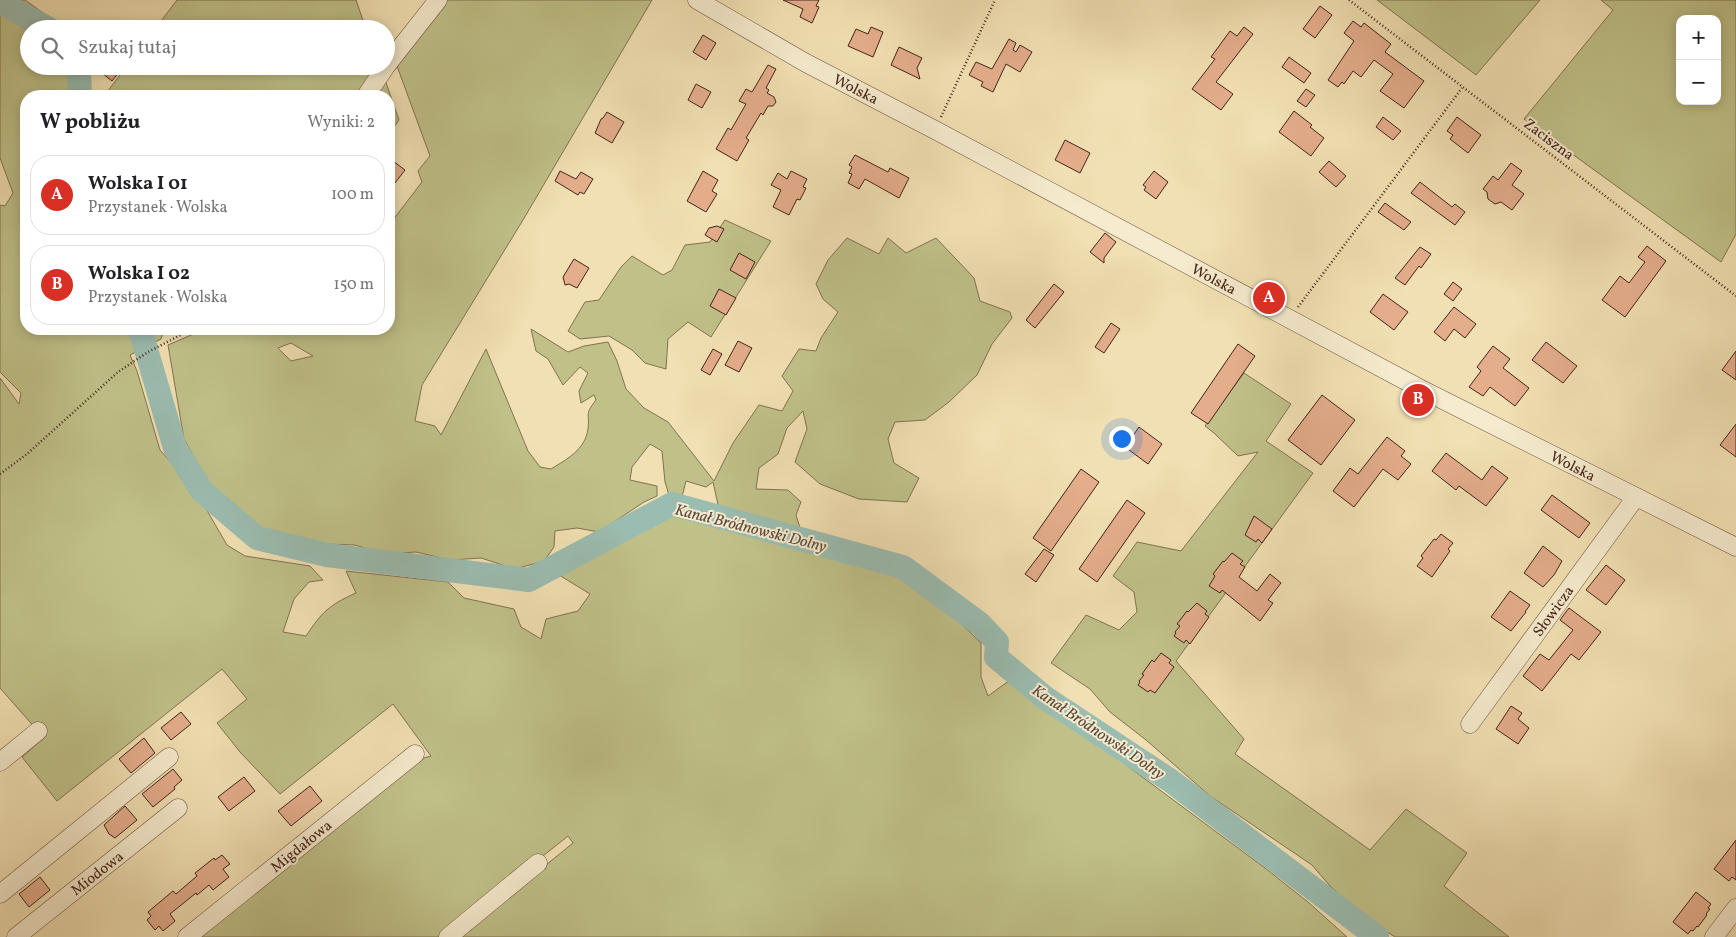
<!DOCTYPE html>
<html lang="pl">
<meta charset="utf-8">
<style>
:root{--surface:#fff;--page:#f6f6f6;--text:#202124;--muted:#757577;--line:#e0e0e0;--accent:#d93025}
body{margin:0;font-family:Vollkorn,serif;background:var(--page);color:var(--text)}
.controls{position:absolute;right:15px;top:15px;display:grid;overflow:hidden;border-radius:10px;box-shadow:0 2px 12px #0003}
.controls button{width:45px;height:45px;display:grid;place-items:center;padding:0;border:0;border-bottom:1px solid var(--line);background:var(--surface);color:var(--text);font:25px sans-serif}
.you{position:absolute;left:1121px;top:438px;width:18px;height:18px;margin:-12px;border:4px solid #fff;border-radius:50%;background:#1a73e8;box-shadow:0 0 0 8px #1a73e833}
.badge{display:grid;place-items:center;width:32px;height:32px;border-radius:50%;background:var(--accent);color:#fff;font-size:16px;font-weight:700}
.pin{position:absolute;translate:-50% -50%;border:2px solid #fff;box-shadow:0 1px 5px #0006}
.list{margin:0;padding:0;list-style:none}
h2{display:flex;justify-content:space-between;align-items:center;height:65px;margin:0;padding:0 20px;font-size:21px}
h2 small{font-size:16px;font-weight:400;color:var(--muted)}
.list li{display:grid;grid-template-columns:32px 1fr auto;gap:15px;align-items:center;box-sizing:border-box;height:80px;margin:0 10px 10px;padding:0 10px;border:1px solid var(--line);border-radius:20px}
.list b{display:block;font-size:19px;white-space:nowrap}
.list p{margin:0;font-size:16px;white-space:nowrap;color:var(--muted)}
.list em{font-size:16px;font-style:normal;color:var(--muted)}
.icon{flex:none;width:28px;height:28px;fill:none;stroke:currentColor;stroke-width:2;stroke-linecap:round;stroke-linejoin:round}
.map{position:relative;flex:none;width:1736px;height:937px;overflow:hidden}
.search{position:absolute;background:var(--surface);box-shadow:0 2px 12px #0003;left:20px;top:20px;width:375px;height:55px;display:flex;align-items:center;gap:12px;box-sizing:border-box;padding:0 18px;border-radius:28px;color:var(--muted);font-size:19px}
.panel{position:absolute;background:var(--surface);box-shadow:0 2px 12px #0003;left:20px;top:90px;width:375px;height:245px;border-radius:20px}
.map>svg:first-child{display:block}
</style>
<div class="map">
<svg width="1736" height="937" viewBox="0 0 1736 937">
<rect width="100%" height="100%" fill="#f1e0b3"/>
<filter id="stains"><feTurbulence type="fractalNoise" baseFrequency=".004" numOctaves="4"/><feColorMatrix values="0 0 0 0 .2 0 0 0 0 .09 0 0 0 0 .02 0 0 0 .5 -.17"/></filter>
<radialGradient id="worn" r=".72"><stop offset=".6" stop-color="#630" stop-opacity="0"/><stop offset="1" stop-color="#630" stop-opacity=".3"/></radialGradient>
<g fill="#c0c189" stroke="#827250" fill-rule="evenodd">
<path d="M0 0H25L66 29H29V66H86L89 70V96H26V329H164L161 339 130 355 137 371 160 450 194 488 227 545 245 556 310 566 323 580 309 582 294 599 283 632 306 636C322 612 329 605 356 593L346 571 448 582 464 598 514 609 521 627 541 639 546 619 578 611 590 594 559 575 672 514 897 572 940 603 981 643V677L988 696 1010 680 1058 719 1102 747 1265 868 1308 902 1347 937H458L573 843 568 836 441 937H199L420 759 431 756 393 704 280 794 240 752 217 723 247 699 222 669 57 801 22 757 44 738 0 688V378L19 404 21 393 0 372V205L5 206 13 193 0 158Z"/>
<polygon points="177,0 356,0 366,29 155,29"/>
<path d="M443 0H652L523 220 422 385 415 421 435 426 441 435 486 349 528 451 540 467 551 469C567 459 585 450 588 429 590 411 584 416 596 400L594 395 581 403 579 391 588 373 580 367 563 385 548 359 536 351 531 329 568 352 584 346 608 342 617 361 626 389 644 408 668 422 714 481 733 443 759 405 782 411 793 391 782 376 799 349 816 351 821 338 838 312 823 299 816 284 828 260 847 238 879 254 888 238 906 253 936 238 974 278 980 301 1010 312 1012 318 992 344 977 375 949 402 925 420 895 422 888 439 894 463 919 478 907 502 859 499 820 484 795 462 807 429 803 411 787 428 778 454 759 468 756 489 788 490 801 502 796 515 800 528 719 509 713 482 706 487 686 481 682 497 669 495 665 482 662 451 650 444 632 467 630 480 657 486V496L644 502 599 532 577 528 555 531 554 547 544 561 515 569 481 558 450 560 416 552 385 554 355 545 323 544 282 554 250 543 233 528 184 439 168 345 205 329H389V225L422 182 418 171 430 156 397 66ZM291 343 313 356 291 361 278 348Z"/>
<polygon points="1377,0 1540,0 1476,75"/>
<path d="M1601 0H1736V234L1721 262 1524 119 1613 10ZM1680 19H1717V101H1680Z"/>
<polygon points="127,66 380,66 359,96 104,96"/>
<polygon points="384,77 399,120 389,134 389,96 370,96"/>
<polygon points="725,220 771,241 711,337 688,322 668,339 666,369 645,363 632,350 609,336 580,339 568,331 585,302 599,300 621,267 632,256 663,275 672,270 685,245 710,242"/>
<polygon points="1244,373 1291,404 1266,441 1313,473 1176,661 1244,739 1235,754 1370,850 1406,809 1467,853 1444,886 1509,937 1395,937 1367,919 1330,886 1312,865 1210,796 1146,740 1110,712 1090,689 1051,663 1086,615 1119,630 1137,612 1134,592 1113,576 1137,542 1181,551 1258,452 1238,456 1214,433 1205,426"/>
</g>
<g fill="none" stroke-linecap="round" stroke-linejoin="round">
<g stroke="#9bbdb1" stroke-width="24">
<polyline points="0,2 49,29"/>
<polyline points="77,66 79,73 80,96"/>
<polyline points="140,329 175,448 202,491 257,538 327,555 529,580 672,504 903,567 980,624 997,642 996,657 1044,697 1171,781 1377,937"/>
</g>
</g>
<g fill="#e4ad8c" stroke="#442418">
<polygon points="783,0 819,0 816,6 819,7 812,23 800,17 803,9"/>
<polygon points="1320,6 1332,15 1315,38 1303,29"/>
<polygon points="1353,21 1361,27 1364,23 1391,44 1385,52 1424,81 1404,108 1380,91 1393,74 1374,60 1361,77 1353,71 1344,84 1342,82 1338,87 1328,80 1354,41 1344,33"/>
<polygon points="871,27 883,32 873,57 848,46 856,29 868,34"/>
<polygon points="1244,27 1253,34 1216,82 1233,94 1221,110 1192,89 1215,59 1211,57 1230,31 1237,36"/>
<polygon points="703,35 716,43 706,60 693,52"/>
<polygon points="1009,39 1016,43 1013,50 1016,52 1020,45 1032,52 1020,72 1006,64 993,92 981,86 983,82 969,75 976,62 992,69"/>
<polygon points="899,47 922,58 917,68 920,79 891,65"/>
<polygon points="1289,57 1311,73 1304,83 1282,67"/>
<polygon points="768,65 776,69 766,88 769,90 767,93 774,97 776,102 773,106 768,106 763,115 761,113 746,138 749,140 737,161 716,149 728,128 731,130 746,104 739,101 746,89 752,92"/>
<polygon points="107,66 124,66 112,81 102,73"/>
<polygon points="696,84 711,92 702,108 688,100"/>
<polygon points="1306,89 1315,95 1306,107 1297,101"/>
<polygon points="1294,111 1312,125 1310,127 1324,138 1311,156 1279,132"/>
<polygon points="607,112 624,122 612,143 595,133 601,119 603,118"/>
<polygon points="1383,117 1401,131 1393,140 1376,127"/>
<polygon points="1457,117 1481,135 1468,153 1450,139 1453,135 1447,131"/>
<polygon points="1065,140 1090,153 1080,173 1055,160"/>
<polygon points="855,155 888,172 890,168 909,178 899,198 865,179 859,189 848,183 852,174 849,173 852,167 849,165"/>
<polygon points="393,161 405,170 395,183 389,178 389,167"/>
<polygon points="1329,161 1346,176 1336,187 1319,172"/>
<polygon points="1511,163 1522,171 1512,185 1524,194 1512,210 1501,202 1495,204 1488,199 1487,192 1483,189 1493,176 1498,180"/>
<polygon points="560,171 576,179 581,172 593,179 584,194 580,192 578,195 555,181"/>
<polygon points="703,171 718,180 712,191 717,194 706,212 687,201"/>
<polygon points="791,171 807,179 803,187 806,188 800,200 797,199 789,215 773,207 781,190 771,185 778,173 787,179"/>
<polygon points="1154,171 1168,182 1156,199 1144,190 1146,187 1143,185"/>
<polygon points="1420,182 1452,207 1455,204 1465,212 1455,225 1411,193"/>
<polygon points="1385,203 1411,222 1404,230 1378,212"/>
<polygon points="717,226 724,229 717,242 705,235 709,228"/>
<polygon points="1105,233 1116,242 1104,258 1104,263 1090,252"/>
<polygon points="1647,246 1666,261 1625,317 1602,300 1620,276 1629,283 1645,262 1638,257"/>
<polygon points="1420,247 1431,254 1421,268 1419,266 1405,285 1395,278"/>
<polygon points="739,253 755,262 746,279 730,270"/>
<polygon points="574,259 589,268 577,288 569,284 565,285 563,277"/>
<polygon points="1453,282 1462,289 1453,301 1444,294"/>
<polygon points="1054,284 1064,292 1035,328 1026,320"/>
<polygon points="719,289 736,298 726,315 710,306"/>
<polygon points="1383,294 1408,312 1394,330 1370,312"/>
<polygon points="1454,307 1476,324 1465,338 1454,329 1445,341 1434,332"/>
<polygon points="1111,323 1120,329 1104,353 1095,347"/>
<polygon points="738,341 752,348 739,372 725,365"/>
<polygon points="1546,342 1577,366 1563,383 1532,360"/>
<polygon points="1238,344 1255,356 1208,424 1191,413"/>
<polygon points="1493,346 1510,359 1503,368 1529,388 1515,406 1490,387 1483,396 1469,387 1481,371 1477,367"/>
<polygon points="713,349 722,354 710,375 701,370"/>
<polygon points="1736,351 1736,380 1722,370"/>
<polygon points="1322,395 1355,420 1321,465 1288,440"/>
<polygon points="1736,424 1736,457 1720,445"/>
<polygon points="1139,427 1162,444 1148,464 1125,447"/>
<polygon points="1387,437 1405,451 1401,456 1411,464 1398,480 1383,469 1354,507 1333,491 1350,468 1358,474"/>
<polygon points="1446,453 1482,480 1492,466 1508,478 1486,506 1459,486 1456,490 1432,471"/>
<polygon points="1081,469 1099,482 1051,551 1033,538"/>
<polygon points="1552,495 1590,523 1579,538 1541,510"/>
<polygon points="1127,500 1145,513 1097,582 1079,569"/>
<polygon points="1254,516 1272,529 1262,543 1258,539 1256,542 1245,535"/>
<polygon points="1441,534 1453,543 1448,549 1450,551 1432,577 1417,566 1423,558 1421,556 1434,539 1436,540"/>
<polygon points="1543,546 1562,561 1554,575 1543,587 1524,573"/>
<polygon points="1044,549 1054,555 1036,582 1025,574"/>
<polygon points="1232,553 1243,561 1240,564 1245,567 1239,577 1257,591 1270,574 1281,583 1268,600 1273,603 1260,621 1222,590 1220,593 1209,586 1215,576 1213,574 1223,561 1224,562"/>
<polygon points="1606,565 1625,580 1606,605 1586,590"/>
<polygon points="1510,591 1530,605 1525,612 1526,612 1511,631 1491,617"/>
<polygon points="1197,603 1207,611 1205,614 1209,617 1190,644 1186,640 1184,643 1174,636 1176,633 1175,632 1180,626 1177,624 1187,611 1188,612"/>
<polygon points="1569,608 1601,632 1579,660 1571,654 1542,691 1523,676 1540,654 1549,660 1573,630 1560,620"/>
<polygon points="1161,653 1171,660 1169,663 1174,667 1155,693 1150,690 1148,692 1138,685 1140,682 1139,681 1144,675 1142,674 1152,660 1154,662"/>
<polygon points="1511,706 1522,713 1518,719 1529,728 1518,744 1496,729"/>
<polygon points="181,712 191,724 171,740 161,728"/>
<polygon points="144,738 155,753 131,773 119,759"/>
<polygon points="173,769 182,780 174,787 175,789 153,807 142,794"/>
<polygon points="244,777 255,791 229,811 218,797"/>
<polygon points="310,786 322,801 291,826 278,811"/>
<polygon points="125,806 137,820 115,838 109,834 104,825"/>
<polygon points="1736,840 1736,880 1732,877 1729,881 1714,869"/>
<polygon points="222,855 230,864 223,869 229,877 213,890 209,885 197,895 196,893 170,914 175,921 163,931 159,926 155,930 147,920 151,916 148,912 173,891 176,894 197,876 195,873 214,858 215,860"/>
<polygon points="40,877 50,890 29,907 19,894"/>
<polygon points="1696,892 1711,904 1708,908 1710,909 1706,914 1707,915 1698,927 1697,926 1693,931 1691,930 1688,934 1673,922"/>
</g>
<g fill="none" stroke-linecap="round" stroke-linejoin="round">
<g stroke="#6f533f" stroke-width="19">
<g id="minor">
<polyline points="697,0 806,63 935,130 1421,389 1736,547"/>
<polyline points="386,66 438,0"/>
<polyline points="366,96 386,66"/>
<polyline points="1470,724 1636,497"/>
<polyline points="0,762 38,731"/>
<polyline points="0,894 169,757"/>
<polyline points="16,937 178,808"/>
<polyline points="187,937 415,754"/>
<polyline points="448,937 538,863"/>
<polyline points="1714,937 1736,908"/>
</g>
</g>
<g stroke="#442418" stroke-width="2.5" stroke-dasharray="1 2.5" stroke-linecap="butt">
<polyline points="1349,0 1736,296"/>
<polyline points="941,117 995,0"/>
<polyline points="1298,307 1462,88"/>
<polyline points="0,474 27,454 118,372 148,352 192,329"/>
</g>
<use href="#minor" stroke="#f6ebce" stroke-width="18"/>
</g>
<g text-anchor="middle" stroke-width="4" stroke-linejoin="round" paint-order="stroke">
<g font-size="15" fill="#442418" stroke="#f6ebce">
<text transform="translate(856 89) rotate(27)" y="5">Wolska</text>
<text transform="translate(1549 139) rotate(37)" y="5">Zaciszna</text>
<text transform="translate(1214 279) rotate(28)" y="5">Wolska</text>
<text transform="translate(1573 466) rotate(27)" y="5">Wolska</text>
<text transform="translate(1553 611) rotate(-54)" y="5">Słowicza</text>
<text transform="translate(301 846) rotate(-39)" y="5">Migdałowa</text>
<text transform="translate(97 873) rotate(-38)" y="5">Miodowa</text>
</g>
<g font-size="16" font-style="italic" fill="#5a4a3e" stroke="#f6ebce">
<text transform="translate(751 527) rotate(14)" y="6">Kanał Bródnowski Dolny</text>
<text transform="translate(1099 731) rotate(34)" y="6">Kanał Bródnowski Dolny</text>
</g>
</g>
<rect width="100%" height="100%" filter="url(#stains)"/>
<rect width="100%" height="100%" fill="url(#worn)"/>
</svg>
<div class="controls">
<button>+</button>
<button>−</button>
</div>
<div class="you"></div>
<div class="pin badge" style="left:1269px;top:298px">A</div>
<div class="pin badge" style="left:1418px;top:400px">B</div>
<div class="search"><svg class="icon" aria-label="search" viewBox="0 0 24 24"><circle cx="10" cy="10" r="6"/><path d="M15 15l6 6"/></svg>Szukaj tutaj</div>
<section class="panel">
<h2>W pobliżu<small>Wyniki: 2</small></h2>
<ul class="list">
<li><span class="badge">A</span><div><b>Wolska I 01</b><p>Przystanek · Wolska</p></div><em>100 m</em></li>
<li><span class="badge">B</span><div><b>Wolska I 02</b><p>Przystanek · Wolska</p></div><em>150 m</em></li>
</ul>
</section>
</div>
